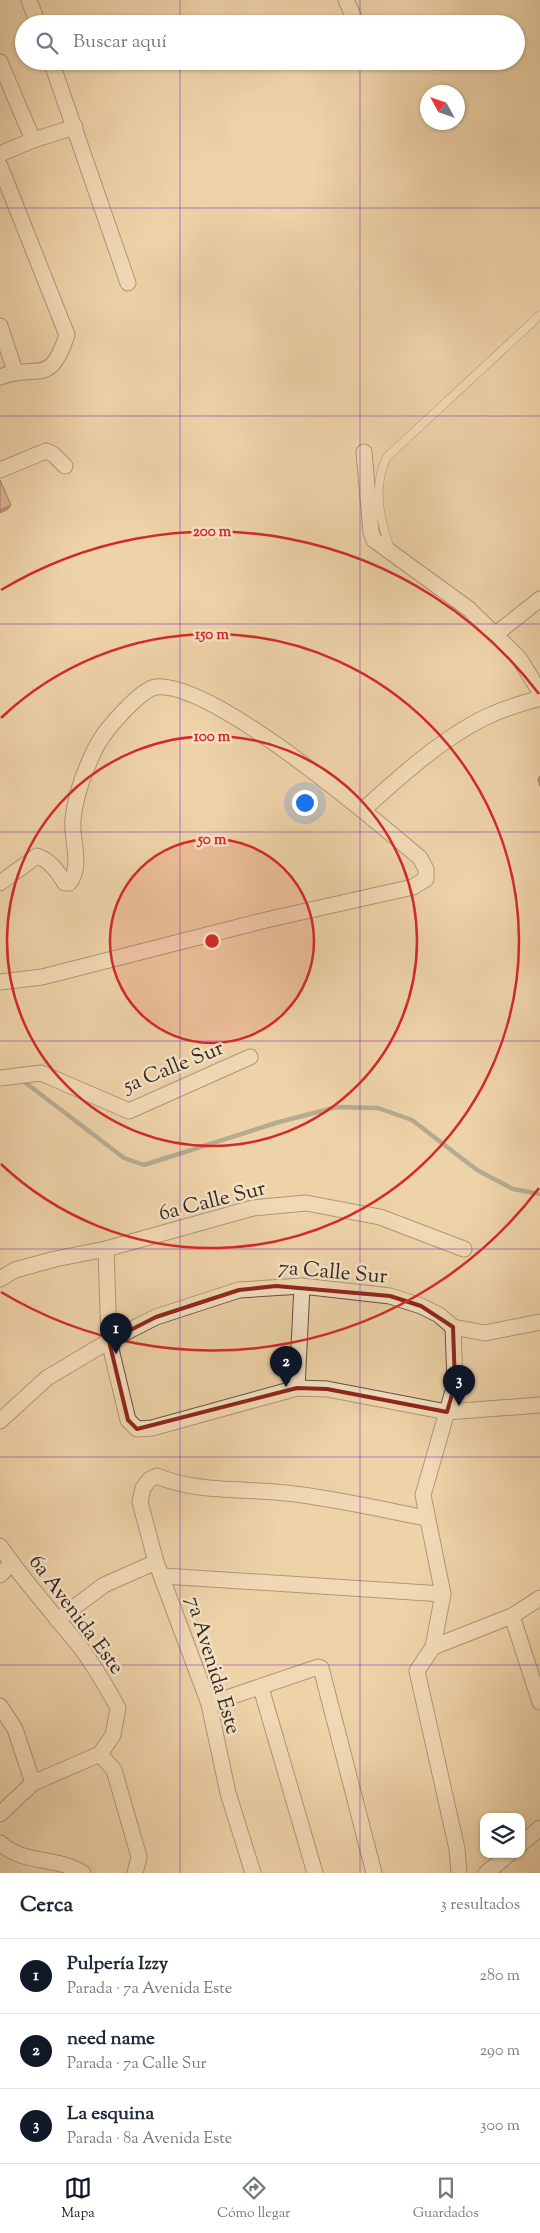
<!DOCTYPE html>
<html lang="es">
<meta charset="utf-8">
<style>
:root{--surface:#fff;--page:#f2f2f3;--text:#1f2937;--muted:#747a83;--line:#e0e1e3;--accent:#111827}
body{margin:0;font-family:"Sorts Mill Goudy",serif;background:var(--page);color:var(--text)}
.controls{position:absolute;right:15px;bottom:15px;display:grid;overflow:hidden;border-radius:10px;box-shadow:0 1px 4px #0004}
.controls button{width:45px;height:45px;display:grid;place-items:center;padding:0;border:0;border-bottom:1px solid var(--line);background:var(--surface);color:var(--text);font:25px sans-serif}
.compass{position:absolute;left:420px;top:85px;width:45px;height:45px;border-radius:50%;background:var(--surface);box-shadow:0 1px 4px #0004;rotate:310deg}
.you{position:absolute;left:304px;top:802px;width:18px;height:18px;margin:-12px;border:4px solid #fff;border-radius:50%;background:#1a73e8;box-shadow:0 0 0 8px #1a73e833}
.badge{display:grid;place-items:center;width:32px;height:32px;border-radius:50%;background:var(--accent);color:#fff;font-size:16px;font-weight:700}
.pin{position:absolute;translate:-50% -41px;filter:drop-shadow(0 1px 2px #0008)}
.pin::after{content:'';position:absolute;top:26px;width:18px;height:15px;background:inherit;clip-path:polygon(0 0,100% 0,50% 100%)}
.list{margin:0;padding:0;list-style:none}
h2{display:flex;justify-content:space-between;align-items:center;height:65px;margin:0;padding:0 20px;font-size:21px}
h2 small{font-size:16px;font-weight:400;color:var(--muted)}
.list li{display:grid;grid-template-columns:32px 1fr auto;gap:15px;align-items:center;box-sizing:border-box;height:75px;padding:0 20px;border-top:1px solid var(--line)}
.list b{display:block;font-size:19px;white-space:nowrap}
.list p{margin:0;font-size:16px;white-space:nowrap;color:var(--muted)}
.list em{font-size:16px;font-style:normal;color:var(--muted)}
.icon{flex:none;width:28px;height:28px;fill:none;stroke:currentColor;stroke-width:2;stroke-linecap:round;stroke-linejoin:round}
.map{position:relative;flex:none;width:540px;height:1873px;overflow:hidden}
.search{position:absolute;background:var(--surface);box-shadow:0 1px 4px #0004;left:15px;right:15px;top:15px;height:55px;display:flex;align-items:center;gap:12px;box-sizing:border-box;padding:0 18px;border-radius:28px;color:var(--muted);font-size:19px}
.sheet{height:290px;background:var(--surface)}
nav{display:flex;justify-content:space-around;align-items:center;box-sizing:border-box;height:70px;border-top:1px solid var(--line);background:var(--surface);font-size:14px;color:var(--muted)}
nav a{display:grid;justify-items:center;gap:2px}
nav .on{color:var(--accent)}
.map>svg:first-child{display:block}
</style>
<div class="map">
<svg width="540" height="1873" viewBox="0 0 540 1873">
<rect width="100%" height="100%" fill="#eed2a8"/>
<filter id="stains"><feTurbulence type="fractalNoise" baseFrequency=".004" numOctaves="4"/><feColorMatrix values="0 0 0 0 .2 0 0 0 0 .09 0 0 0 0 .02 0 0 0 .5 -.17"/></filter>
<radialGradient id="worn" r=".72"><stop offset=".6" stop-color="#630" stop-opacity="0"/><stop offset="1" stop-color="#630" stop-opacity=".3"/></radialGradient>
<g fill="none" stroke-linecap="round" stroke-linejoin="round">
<polyline stroke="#727d75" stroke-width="4.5" points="22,1080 124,1158 144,1165 279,1122 337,1107 378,1108 412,1120 477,1170 513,1189 540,1194"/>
<g stroke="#625241" stroke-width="9">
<path id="service" d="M390 549C380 519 372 487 387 457L540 315"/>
</g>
<g stroke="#625241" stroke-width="17">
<g id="minor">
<polyline points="29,0 38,24"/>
<polyline points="346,0 357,24"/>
<polyline points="51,61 128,283"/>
<polyline points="0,62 33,140"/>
<polyline points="0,154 33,140 75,127"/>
<path d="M0 166 67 335C49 389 38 362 0 377"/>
<polyline points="0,326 15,371"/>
<polyline points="364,452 371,532 374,540 469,609 519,658 540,692"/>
<polyline points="0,470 46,451 53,454 65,466"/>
<polyline points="496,634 540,599"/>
<path d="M363 810C399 777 448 733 493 714 508 707 524 703 540 698"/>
<path d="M0 883 37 856C51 861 57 871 65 883H69C83 867 71 839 73 820 74 808 78 792 82 780 87 767 92 753 99 742 107 728 141 689 156 687 212 681 374 819 420 858L426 869V879L413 887 266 920 42 977 0 982"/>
<polyline points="0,1078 41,1073 129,1111 250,1057"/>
<polyline points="106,1249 109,1341 128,1420 137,1429 152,1428 297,1388 327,1389 447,1412 540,1405"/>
<polyline points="0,1279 15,1270 55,1259 106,1249 253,1208 306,1203 380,1217 464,1249"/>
<polyline points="453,1327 455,1384 423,1495 443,1594 433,1647 417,1671 457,1849 459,1873"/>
<polyline points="297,1388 302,1286"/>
<polyline points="0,1421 47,1378 109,1341 156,1317 239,1290 302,1286 390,1296 421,1306 439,1315 453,1327 485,1333 540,1322"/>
<path d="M0 1546C23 1580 51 1611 77 1643 93 1663 106 1686 118 1708L113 1735 100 1754 33 1783 0 1814"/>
<polyline points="0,1575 12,1563"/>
<polyline points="163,1576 443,1594"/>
<polyline points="512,1616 540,1702"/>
<polyline points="57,1620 104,1585 156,1562"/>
<polyline points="433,1647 512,1616 540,1598"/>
<polyline points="261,1688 315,1873"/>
<polyline points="209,1704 318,1667 321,1668 374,1873"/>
<polyline points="0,1706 15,1729 33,1783"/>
<polyline points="100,1754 114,1770 139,1857 135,1873"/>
<path d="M0 1843C22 1864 58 1857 83 1873"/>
<polyline points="521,1844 540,1828"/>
<path d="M253 1873 228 1793 209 1704 156 1562 140 1502 143 1488 149 1480 157 1476C197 1493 243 1488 286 1493 333 1498 380 1509 426 1518"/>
<polyline points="486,1873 509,1854"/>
</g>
</g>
<use href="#service" stroke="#f4e2c6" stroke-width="8"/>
<use href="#minor" stroke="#f4e2c6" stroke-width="15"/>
</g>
<polygon fill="#b7756c" stroke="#34281f" points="540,776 540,786 538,779"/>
<polygon fill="#955f58" stroke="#34281f" points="11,505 8,509 0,513 0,510"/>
<polygon fill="#d5887d" stroke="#34281f" points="0,480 11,505 0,510"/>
<path d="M0 0H540V1873H0ZM276 1286 390 1296 421 1306 453 1327 455 1384 447 1412 327 1389 297 1388 137 1429 128 1420 109 1341 156 1317 239 1290Z" fill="#eed2a8" fill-opacity=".55" fill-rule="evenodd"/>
<path fill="none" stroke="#8f2418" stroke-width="4" stroke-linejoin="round" d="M276 1286 390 1296 421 1306 453 1327 455 1384 447 1412 327 1389 297 1388 137 1429 128 1420 109 1341 156 1317 239 1290Z"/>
<path fill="none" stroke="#7b2cbf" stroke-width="1" stroke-opacity="0.55" d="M180 0V24M360 0V24M180 61V1873M360 61V1873M0 208H540M0 416H540M0 624H540M0 832H540M0 1041H540M0 1249H540M0 1457H540M0 1665H540"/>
<circle cx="212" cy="941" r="102" fill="#d62828" fill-opacity=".12"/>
<g fill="none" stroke="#d62828" stroke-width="2.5">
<circle cx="212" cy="941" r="102"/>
<circle cx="212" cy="941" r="205"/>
<path d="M1 718A307 307 0 1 1 1 1164"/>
<path d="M539 1188A410 410 0 0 1 1 1292M1 590A410 410 0 0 1 539 694"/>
</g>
<g text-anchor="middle" stroke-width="5" stroke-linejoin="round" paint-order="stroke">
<g font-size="21" fill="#34281f" stroke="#f4e2c6">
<text transform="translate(173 1066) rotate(-22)" y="7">5a Calle Sur</text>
<text transform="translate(212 1200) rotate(-14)" y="7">6a Calle Sur</text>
<text transform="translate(333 1271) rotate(5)" y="7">7a Calle Sur</text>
<text transform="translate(77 1614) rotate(53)" y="7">6a Avenida Este</text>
<text transform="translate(214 1665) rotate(73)" y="7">7a Avenida Este</text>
</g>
</g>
<circle cx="212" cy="941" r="8" fill="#d62828" stroke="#f4e2c6" stroke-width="2.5"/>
<g font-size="15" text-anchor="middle" font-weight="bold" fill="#d62828" stroke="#f4e2c6" stroke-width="5" stroke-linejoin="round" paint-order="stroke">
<text x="212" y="536">200 m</text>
<text x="212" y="639">150 m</text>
<text x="212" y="741">100 m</text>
<text x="212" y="844">50 m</text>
</g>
<rect width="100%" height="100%" filter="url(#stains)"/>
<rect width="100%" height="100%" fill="url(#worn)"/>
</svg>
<div class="controls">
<button><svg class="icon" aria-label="layers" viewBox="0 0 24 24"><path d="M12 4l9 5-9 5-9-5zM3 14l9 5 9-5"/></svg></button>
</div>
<svg class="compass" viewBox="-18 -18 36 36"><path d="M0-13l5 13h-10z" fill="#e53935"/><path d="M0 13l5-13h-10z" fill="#747a83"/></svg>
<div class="you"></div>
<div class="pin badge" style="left:116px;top:1354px">1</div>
<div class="pin badge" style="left:286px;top:1387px">2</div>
<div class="pin badge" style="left:459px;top:1406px">3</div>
<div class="search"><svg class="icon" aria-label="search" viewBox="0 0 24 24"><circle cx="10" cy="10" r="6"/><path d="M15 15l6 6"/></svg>Buscar aquí</div>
</div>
<section class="sheet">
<h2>Cerca<small>3 resultados</small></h2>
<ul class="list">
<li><span class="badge">1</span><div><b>Pulpería Izzy</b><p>Parada · 7a Avenida Este</p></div><em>280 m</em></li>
<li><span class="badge">2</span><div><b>need name</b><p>Parada · 7a Calle Sur</p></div><em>290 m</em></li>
<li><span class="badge">3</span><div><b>La esquina</b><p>Parada · 8a Avenida Este</p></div><em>300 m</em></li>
</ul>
</section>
<nav>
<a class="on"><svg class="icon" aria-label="map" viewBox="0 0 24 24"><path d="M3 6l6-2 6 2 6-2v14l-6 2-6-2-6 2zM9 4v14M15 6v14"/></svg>Mapa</a>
<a><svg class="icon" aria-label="directions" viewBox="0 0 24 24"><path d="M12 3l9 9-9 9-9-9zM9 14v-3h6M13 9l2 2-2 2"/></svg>Cómo llegar</a>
<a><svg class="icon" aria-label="saved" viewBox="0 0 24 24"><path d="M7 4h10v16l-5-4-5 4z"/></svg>Guardados</a>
</nav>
